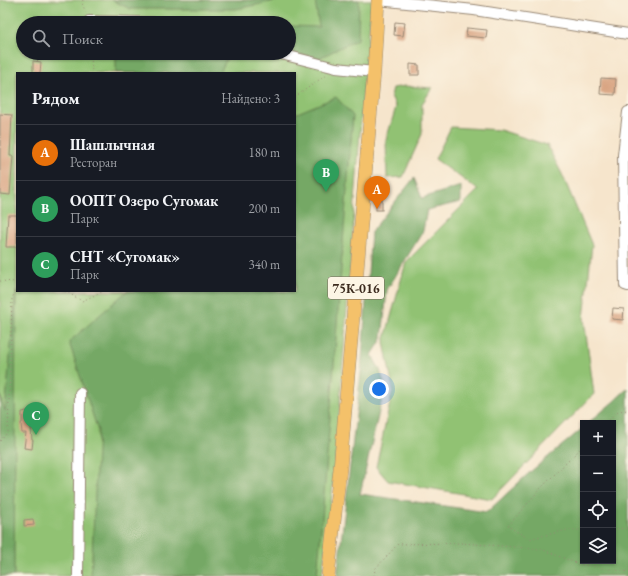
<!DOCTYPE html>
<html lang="ru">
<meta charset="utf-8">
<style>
:root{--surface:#171b24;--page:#242831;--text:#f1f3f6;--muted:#9ea1a6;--line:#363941;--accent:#d690ce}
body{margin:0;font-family:"EB Garamond",serif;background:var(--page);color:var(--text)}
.controls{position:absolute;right:12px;bottom:12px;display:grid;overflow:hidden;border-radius:0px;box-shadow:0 1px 3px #0004}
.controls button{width:36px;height:36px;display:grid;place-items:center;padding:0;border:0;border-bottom:1px solid var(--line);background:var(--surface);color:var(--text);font:20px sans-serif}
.you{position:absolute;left:379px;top:389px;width:14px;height:14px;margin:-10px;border:3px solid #fff;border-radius:50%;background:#1a73e8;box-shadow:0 0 0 6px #1a73e833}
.badge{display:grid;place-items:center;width:26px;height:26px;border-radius:50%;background:var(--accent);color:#fff;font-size:13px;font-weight:700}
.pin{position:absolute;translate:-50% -33px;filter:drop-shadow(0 1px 2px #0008)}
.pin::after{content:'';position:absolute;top:21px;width:14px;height:12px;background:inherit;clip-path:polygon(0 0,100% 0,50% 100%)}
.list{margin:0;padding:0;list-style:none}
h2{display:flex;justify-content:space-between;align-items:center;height:52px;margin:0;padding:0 16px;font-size:17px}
h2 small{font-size:13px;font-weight:400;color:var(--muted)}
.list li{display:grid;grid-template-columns:26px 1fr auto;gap:12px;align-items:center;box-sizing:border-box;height:56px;padding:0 16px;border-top:1px solid var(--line)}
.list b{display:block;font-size:15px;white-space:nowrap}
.list p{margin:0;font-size:13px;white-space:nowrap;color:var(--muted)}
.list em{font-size:13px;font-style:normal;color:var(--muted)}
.icon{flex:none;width:22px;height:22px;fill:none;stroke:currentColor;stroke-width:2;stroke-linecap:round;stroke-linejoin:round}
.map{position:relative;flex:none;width:628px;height:576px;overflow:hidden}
.search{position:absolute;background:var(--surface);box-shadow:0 1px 3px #0004;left:16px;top:16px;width:280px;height:44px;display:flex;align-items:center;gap:10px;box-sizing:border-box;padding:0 14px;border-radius:22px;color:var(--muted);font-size:15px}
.panel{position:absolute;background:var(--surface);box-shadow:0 1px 3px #0004;left:16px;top:72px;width:280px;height:220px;border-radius:0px}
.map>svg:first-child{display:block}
</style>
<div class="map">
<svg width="628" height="576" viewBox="0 0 628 576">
<rect width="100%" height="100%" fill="#fcf5e5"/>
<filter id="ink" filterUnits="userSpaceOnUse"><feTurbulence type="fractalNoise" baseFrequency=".025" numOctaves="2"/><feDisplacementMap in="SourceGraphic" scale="8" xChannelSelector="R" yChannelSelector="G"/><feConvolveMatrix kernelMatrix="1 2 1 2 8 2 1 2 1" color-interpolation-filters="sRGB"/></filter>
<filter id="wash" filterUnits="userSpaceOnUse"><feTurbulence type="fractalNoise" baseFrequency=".012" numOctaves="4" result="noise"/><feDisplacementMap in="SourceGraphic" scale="16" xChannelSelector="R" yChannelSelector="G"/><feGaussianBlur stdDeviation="0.9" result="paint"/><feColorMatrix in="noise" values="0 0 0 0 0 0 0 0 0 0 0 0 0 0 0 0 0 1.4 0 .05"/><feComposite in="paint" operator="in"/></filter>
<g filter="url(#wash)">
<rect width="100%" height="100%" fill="#f6e5cc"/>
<g fill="#91c273" stroke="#667648" fill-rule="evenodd">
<path d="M0 0H372L363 93 335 470 322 576H0ZM23 23H289V53H23ZM17 73H295V291H17Z"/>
<polygon points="405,86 432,88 422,104 422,134 403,177 387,178 386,140 396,107 391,96 393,88"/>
<polygon points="451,127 500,130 547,145 562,174 592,245 584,319 594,394 492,499 388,481 376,467 393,389 384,342 406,262 478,190 435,159"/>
</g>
<g fill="#74a865" stroke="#586942">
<polygon points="112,0 280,0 236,9 130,9"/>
<polygon points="315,0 359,0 358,39 319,58 289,53 289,26 319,27"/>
<polygon points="116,53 229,53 220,73 116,73"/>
<path d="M336 97 353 116C340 269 331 423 317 576H91L98 431 69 342 127 291H295V114Z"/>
<polygon points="414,178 422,198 461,186 461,202 427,210 423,231 387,290 382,339 372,355 380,370 385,386 360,494 487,512 530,472 583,428 583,561 613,561 613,423 588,423 613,402 628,388 628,576 337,576 361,372 371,232"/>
<polygon points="16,291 14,576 0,576 0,395 5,411"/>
</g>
<g id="blocks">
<g fill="#d9a583">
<polygon points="395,22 405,23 403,36 394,35"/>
<polygon points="467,28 487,30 486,38 466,36"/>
<polygon points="33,61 41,62 40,73 33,73"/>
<polygon points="410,64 419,65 419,75 410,75"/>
<polygon points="601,78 616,79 615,95 600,94"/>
<polygon points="0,114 12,115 10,156 13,156 10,195 0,194"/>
<rect x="376" y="196" width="6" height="14"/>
<polygon points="8,215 17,215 17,247 6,247"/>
<polygon points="613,308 624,309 623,320 612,319"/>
<polygon points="31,410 31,417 30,417 32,440 33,440 32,449 24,448 26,433 22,433 21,423 22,423 22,412"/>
<polygon points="33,519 34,525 24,526 24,520"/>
</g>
</g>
</g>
<g filter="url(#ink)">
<use href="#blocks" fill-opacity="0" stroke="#988875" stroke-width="1"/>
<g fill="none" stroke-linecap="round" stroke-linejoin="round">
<g stroke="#988875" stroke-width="12">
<g id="minor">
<polyline points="378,0 474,10 628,34"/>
<polyline points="89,21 187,23"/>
<polyline points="277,53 336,68 374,72"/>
<polyline points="628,112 623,155 625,285 628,286"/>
<polyline points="78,576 80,393"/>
</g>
</g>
<g stroke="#988875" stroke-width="14">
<polyline id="major" points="328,576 340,469 374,72 378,0"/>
</g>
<g stroke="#988875" stroke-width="1" stroke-dasharray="1 3" stroke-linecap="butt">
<polyline points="83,0 82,3 86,13"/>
<polyline points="91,53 92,73"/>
<polyline points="295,97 326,75"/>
<polyline points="0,281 17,282"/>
<polyline points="65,291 82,301 104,291"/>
<polyline points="606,423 618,411 628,410"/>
<polyline points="0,441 8,432 12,299 17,287"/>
<polyline points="583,446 540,489 508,526 529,539 567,530 583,530"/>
<polyline points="613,529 628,528"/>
<polyline points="374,576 375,569 398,544 461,543 541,549 578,564 628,572"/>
</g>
<use href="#minor" stroke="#fff" stroke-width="10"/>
<use href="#major" stroke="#f4c16a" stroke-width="13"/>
</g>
</g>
<g text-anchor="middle" stroke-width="3" stroke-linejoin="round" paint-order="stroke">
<rect fill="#fcf5e5" stroke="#75675a" stroke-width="1" x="328" y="277" width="56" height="22" rx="3"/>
<g font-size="13" font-weight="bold" fill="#3b2a1e">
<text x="356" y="293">75К-016</text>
</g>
</g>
</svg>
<div class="controls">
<button>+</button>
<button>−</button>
<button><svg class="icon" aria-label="locate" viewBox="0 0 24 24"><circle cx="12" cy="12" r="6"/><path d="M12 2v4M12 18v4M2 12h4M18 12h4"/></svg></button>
<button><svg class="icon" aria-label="layers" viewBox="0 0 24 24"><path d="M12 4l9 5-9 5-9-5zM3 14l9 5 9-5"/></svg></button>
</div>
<div class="you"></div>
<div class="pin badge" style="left:377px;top:209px;background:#e8710a">A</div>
<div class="pin badge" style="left:326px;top:192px;background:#2e9e5b">B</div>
<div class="pin badge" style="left:36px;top:435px;background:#2e9e5b">C</div>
<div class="search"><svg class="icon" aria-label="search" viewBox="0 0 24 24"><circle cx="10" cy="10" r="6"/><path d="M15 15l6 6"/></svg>Поиск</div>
<section class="panel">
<h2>Рядом<small>Найдено: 3</small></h2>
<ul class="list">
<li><span class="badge" style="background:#e8710a">A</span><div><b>Шашлычная</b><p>Ресторан</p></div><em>180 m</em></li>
<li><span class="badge" style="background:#2e9e5b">B</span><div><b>ООПТ Озеро Сугомак</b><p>Парк</p></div><em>200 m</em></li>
<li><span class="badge" style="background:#2e9e5b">C</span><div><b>СНТ «Сугомак»</b><p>Парк</p></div><em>340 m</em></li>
</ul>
</section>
</div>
